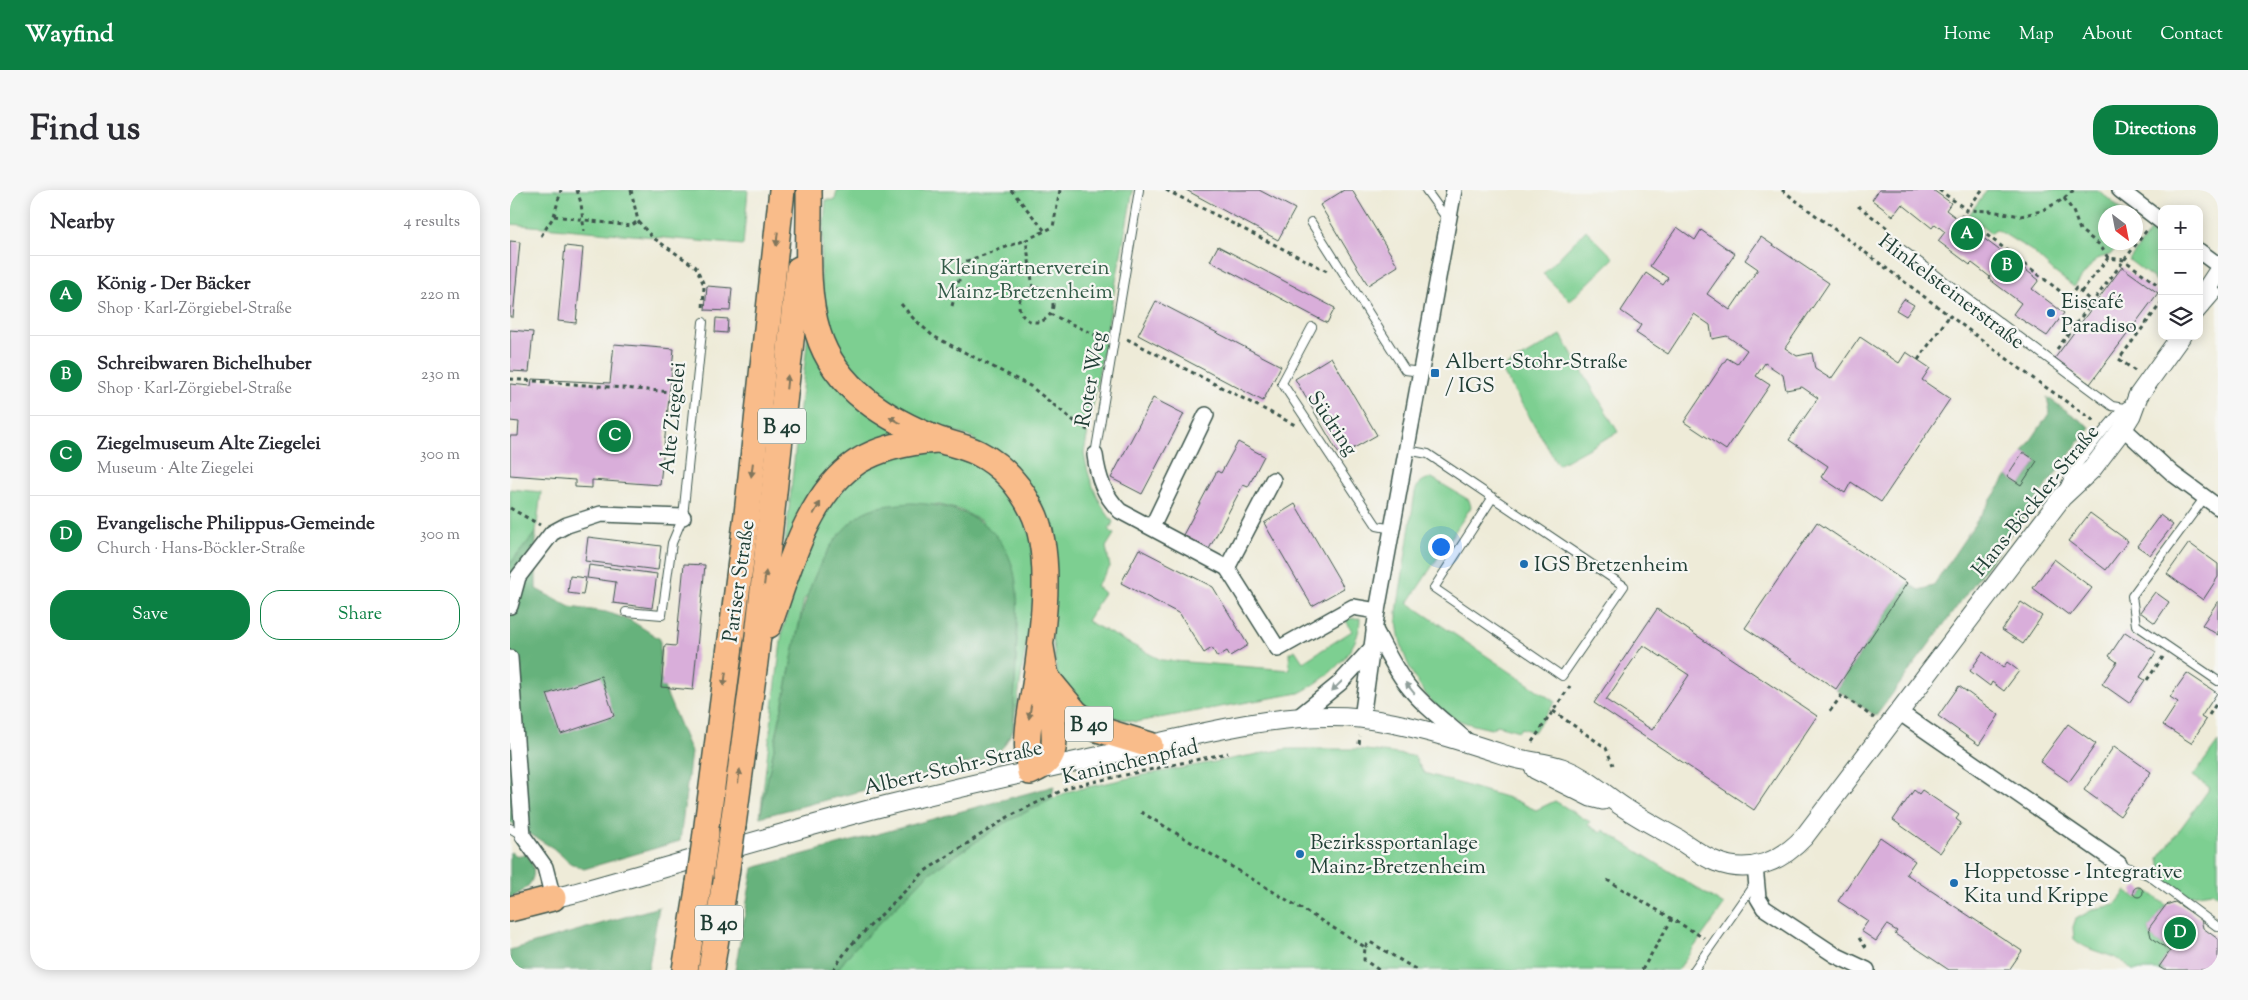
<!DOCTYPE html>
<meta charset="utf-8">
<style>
:root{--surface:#fff;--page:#f7f7f7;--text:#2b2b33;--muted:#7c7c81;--line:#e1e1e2;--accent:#0b8043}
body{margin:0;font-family:"Sorts Mill Goudy",serif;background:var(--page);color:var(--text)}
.controls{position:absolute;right:15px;top:15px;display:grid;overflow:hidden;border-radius:10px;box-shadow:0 2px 12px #0003}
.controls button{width:45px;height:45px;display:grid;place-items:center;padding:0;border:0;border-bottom:1px solid var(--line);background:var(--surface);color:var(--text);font:25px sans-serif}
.compass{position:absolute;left:1588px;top:15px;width:45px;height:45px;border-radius:50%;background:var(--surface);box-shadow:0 2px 12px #0003;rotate:148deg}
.you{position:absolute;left:930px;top:356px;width:18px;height:18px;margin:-12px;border:4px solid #fff;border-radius:50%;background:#1a73e8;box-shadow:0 0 0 8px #1a73e833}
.badge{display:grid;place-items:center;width:32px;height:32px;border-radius:50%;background:var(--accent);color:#fff;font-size:16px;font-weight:700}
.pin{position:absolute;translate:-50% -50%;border:2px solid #fff;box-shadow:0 1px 5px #0006}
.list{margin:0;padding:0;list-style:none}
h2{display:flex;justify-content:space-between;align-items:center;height:65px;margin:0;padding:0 20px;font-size:21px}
h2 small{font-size:16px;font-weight:400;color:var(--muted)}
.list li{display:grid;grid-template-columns:32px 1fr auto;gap:15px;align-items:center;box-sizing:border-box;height:80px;padding:0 20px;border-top:1px solid var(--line)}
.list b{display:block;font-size:19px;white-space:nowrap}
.list p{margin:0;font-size:16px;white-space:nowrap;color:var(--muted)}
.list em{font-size:16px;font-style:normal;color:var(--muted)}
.actions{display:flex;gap:10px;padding:15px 20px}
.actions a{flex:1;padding:11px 0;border:1px solid var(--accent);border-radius:20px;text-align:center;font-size:18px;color:var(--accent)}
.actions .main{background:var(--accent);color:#fff}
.icon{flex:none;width:28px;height:28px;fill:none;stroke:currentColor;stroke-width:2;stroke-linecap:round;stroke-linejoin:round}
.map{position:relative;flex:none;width:1708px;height:780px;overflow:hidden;border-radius:20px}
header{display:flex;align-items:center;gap:30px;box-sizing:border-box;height:70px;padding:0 25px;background:var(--accent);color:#fff}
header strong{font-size:24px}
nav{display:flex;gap:28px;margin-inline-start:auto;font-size:18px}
.intro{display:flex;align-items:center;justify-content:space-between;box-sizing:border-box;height:120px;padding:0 30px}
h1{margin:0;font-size:35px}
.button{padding:12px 22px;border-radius:20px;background:var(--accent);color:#fff;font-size:18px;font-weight:700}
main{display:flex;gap:30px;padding:0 30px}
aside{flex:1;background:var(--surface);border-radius:20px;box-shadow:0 2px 12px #0003}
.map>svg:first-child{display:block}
</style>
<header>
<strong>Wayfind</strong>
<nav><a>Home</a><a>Map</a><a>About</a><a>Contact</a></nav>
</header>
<div class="intro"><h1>Find us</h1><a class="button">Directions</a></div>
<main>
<aside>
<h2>Nearby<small>4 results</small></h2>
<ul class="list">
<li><span class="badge">A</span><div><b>König - Der Bäcker</b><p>Shop · Karl-Zörgiebel-Straße</p></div><em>220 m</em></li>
<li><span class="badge">B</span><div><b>Schreibwaren Bichelhuber</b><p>Shop · Karl-Zörgiebel-Straße</p></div><em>230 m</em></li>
<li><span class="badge">C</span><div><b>Ziegelmuseum Alte Ziegelei</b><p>Museum · Alte Ziegelei</p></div><em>300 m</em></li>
<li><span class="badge">D</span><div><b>Evangelische Philippus-Gemeinde</b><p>Church · Hans-Böckler-Straße</p></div><em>300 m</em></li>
</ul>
<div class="actions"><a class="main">Save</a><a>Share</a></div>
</aside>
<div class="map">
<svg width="1708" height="780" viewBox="0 0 1708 780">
<rect width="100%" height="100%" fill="#f6f6f2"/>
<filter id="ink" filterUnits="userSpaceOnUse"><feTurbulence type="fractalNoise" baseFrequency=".02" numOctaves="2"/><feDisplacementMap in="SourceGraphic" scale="10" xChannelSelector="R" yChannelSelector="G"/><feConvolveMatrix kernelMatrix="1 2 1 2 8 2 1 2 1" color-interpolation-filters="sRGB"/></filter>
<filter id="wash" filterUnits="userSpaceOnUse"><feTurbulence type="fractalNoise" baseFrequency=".0096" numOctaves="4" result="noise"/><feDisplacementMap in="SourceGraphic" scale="20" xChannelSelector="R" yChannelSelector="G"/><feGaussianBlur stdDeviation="1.12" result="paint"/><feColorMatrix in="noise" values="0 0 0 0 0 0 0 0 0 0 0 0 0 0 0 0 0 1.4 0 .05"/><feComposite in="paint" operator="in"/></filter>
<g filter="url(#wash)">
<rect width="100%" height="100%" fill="#eeebd8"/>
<g fill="#7dcf91" stroke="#4e8662">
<polygon points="0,0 238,0 233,55 0,34"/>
<path d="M327 0H623L574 263C578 288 587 311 603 332L599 340 604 344 596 357 600 377 586 396 594 403 577 431 651 470 780 480 779 463 785 460 793 472 842 441 835 429 850 428C851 461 816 490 789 503L626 532 606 528 585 519 580 524 547 485 541 438 545 372 463 248 405 228 353 199 324 158 313 121 310 78 316 10H325Z"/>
<polygon points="1477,0 1588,0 1614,22 1596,22 1596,52 1610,53 1600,65 1586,69 1564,97 1543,81 1522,61 1486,39 1480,43 1458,26"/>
<polygon points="1076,40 1104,68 1060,111 1033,84"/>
<polygon points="1640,41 1652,49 1652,95 1619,70"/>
<polygon points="299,135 391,240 275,354"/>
<polygon points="1051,145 1108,242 1048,275 991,179"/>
<polygon points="403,260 435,262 463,273 482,285 497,300 511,321 521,347 525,396 503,540 507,449 472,331 450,320 426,314 294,409 250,627 272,443 288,382 308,328 349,281"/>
<path d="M922 288 959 310 961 317 898 413 1045 512 1024 542 1011 538 1009 541 987 535 981 539C964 535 947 532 933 522 905 500 886 456 887 422L905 302C908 293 913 289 922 288Z"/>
<polygon points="0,299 31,302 26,342 0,374"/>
<polygon points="1708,552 1708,706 1702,702 1675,706 1652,687 1649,668 1700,598 1683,586"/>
<polygon points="776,559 848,559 904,566 914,583 1002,609 1026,620 1045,611 1080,632 1078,635 1091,643 1093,640 1214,715 1168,780 327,780 342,761 418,684 494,633 542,609 560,601 633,585"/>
<path d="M1636 700 1656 715 1639 738 1641 747 1660 761 1649 777 1654 780H1622C1606 761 1583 766 1564 749L1563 737 1566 729 1584 719 1605 715 1616 701 1628 709Z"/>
</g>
<g fill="#66b27b" stroke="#427858">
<polygon points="1537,207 1580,237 1366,526 1326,499 1397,393 1409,400 1423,396 1497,286 1511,295 1527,271 1513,262 1540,222"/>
<path d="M401 313C459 315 503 339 507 403 508 415 507 428 507 441 506 474 504 507 503 540L494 556 483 567 250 627C258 586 267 545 275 504 288 443 295 370 347 327 361 315 383 315 401 313Z"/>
<polygon points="26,342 26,399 60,417 96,422 120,430 150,449 150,488 181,562 170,651 74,679 60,673 43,658 0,632 0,374"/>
<polygon points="544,596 542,609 494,633 418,684 342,761 327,780 225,780 243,678"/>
<path d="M0 662 8 666 17 664C31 685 21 699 0 708Z"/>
<polygon points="149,717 138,780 0,780 0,760"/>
</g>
<g id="blocks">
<g fill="#d9aeda" fill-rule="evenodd">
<polygon points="676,0 749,0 785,19 768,50"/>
<polygon points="834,0 842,0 888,76 858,95 810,15"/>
<polygon points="1369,0 1423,0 1441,13 1436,20 1529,90 1522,99 1554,123 1537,146 1503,124 1511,113 1479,89 1480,87 1470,79 1462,73 1460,75 1428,51 1435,42 1425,34 1422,38 1392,14 1383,26 1362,10"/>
<polygon points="1167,37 1185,50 1191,40 1225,64 1197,104 1220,120 1248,79 1235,70 1251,47 1319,93 1275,158 1287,166 1302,163 1305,179 1321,189 1350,147 1389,173 1396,162 1420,178 1412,190 1440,209 1371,312 1341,292 1335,303 1311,287 1318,276 1279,250 1308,208 1292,197 1276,200 1273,185 1255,173 1246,186 1260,195 1216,260 1174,232 1217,168 1227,174 1237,160 1217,146 1202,149 1200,135 1184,124 1158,164 1126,143 1131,135 1111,121 1136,83 1153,95 1158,88 1140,76"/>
<polygon points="0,51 10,52 3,127 0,127"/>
<polygon points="55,56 73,58 66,133 48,131"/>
<polygon points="708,56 825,118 817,133 700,71"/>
<polygon points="1612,77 1648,103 1580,194 1545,168"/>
<polygon points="197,96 222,98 220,121 195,120"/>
<polygon points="1394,109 1404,115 1396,126 1386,120"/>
<polygon points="646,111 771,176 753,211 628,145"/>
<polygon points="206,128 218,129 217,143 205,142"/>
<polygon points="0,140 23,142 19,182 0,181"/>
<polygon points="104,154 164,159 150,295 82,290 82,298 65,297 65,290 0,285 0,246 8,246 9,232 0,231 0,194 21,196 22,189 100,193"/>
<polygon points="821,167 867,245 830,266 785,189"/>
<polygon points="643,208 674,224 632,304 601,288"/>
<polygon points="728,252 754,266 738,297 733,295 699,359 673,345 707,281 711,283"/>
<polygon points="1513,262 1527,271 1511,295 1497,286"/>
<polygon points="785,314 834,398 802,416 754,333"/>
<polygon points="1580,323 1618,351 1596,380 1558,351"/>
<polygon points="1650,325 1663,335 1640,365 1627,356"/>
<polygon points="1307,332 1397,393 1326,499 1235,438"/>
<polygon points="78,347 151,356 148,380 75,371"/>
<polygon points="1679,353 1708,374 1708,387 1693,410 1657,384"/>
<polygon points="629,359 703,397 738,455 720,466 717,461 707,467 702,458 694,463 670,424 611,393"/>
<polygon points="1544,369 1582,398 1560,426 1523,398"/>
<polygon points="174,374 195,375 183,500 151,497 155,455 166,456"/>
<polygon points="79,375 147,384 142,418 103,413 106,392 77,388"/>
<polygon points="60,386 76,388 73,405 58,403"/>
<polygon points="1645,402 1659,412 1645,433 1630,422"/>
<polygon points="1708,411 1708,445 1692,435"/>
<polygon points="1511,412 1532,426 1513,454 1492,440"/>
<path d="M1147 419 1307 526 1244 620 1084 513ZM1133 455 1179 485 1142 540 1096 510Z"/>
<polygon points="1615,442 1646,462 1630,487 1635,490 1619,513 1592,494 1607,472 1599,466"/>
<polygon points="1473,462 1493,478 1497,472 1509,481 1494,501 1482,492 1480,496 1460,481"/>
<polygon points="1677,483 1707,503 1691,527 1696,530 1681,553 1653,535 1668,512 1660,507"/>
<polygon points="91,486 104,526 51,544 37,504"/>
<polygon points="1449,496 1489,525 1469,555 1428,526"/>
<polygon points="1558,534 1586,554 1559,592 1530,572"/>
<polygon points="1604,556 1641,582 1610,626 1574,600"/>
<polygon points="1404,600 1409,604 1412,600 1449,625 1446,629 1451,633 1430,663 1383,630"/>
<polygon points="1370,647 1405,671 1396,684 1512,761 1499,780 1439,780 1385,744 1387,741 1377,735 1366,751 1351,741 1358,731 1328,711"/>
<circle cx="1628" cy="702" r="5"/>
<polygon points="1665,712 1691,729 1693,738 1708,749 1708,780 1654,780 1649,777 1660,761 1641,747 1639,738 1656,715"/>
</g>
</g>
</g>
<g filter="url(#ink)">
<use href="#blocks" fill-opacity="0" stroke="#3e574d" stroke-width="1"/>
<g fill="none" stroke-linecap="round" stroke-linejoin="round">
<g stroke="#3e574d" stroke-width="10">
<g id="service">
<polyline points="916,0 937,29"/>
<polyline points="801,32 895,180 911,182"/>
<polyline points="1382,52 1602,216 1614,218 1621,225"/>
<polyline points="1689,125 1708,103"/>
<polyline points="802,137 772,193 867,336 882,339"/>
<polyline points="897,260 918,264 1114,396 1052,486 924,398 983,307"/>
<polyline points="585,265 629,0"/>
<path d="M1555 296C1561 280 1603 228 1616 216"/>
<polyline points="1695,307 1622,406 1626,435 1708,491"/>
<polyline points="116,422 152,425 162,353 173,327 193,132"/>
<polyline points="0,638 13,646"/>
<polyline points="1609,674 1638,685 1708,737"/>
<polyline points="1184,780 1245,693"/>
</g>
</g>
<g stroke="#3e574d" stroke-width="18">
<g id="minor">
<polyline points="1610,0 1652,32"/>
<polyline points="1689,61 1708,75"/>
<polyline points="1613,238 1663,284 1708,317"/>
<path d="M585 265C588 288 594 305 610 321L717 378 768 459 843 417 867 421"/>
<polyline points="642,337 696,225"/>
<polyline points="717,378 763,290"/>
<polyline points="0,416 8,387 42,343 57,335 91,324 173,327"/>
<path d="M864 438C874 457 884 478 897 495 914 517 937 533 957 551"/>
<polyline points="0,468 13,646 35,677 43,708"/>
<polyline points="1389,522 1609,674"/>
<polyline points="787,528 830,493 860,460"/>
<polyline points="852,528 867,421 944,0"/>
<polyline points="1245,676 1248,708 1254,718 1325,765 1357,780"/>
</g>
</g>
<g stroke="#3e574d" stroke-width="21">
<g id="tertiary">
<polyline points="1689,111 1708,82"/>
<polyline points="1025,579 1081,607 1093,610"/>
<path d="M43 708 65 703C170 674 273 642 378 615 452 596 526 580 600 564 677 547 771 520 850 528 902 534 952 551 1001 567 1017 572 1036 572 1052 578 1073 586 1088 599 1106 612 1125 626 1147 637 1168 649 1180 657 1193 667 1207 672 1240 685 1272 671 1294 647L1552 307 1582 279 1613 238 1621 225 1628 206 1671 146"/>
</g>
</g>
<g stroke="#3e574d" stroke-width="28">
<g id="trunk">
<path d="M299 0C300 46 294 98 308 143 325 199 378 230 429 250 442 254 456 257 468 263 492 275 510 296 522 320 545 364 532 447 525 495 520 525 514 552 520 582 529 578 537 574 541 565 551 548 534 479 531 457"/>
<path d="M259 435C278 382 297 305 347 272 371 257 399 252 427 250"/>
<polyline points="537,488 565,522 584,538 640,555"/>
<polyline points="223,635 245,472 289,79"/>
<polyline points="196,643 237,324 272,0"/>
<polyline points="0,719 43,708"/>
<polyline points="175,780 189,693"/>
<polyline points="201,780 216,685"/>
</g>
</g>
<g stroke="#3e574d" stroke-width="3" stroke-dasharray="4 4" stroke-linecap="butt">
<polyline points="67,0 71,13 74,41"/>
<polyline points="121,0 128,31 142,47 186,77 194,95 193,121"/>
<polyline points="501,0 535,41"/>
<polyline points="656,0 817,81"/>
<polyline points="1272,0 1524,189 1587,233"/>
<polyline points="1429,0 1457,20 1480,21 1511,26 1531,21 1550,11 1564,0"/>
<polyline points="1472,0 1452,26 1559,108 1566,98 1582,112"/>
<polyline points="1554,8 1563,21 1570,40 1590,55 1598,68"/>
<polyline points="1348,16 1380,40"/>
<polyline points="44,26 121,36 128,31"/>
<polyline points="31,46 44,26 51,0"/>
<polyline points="523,98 516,50 543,37 550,0"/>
<circle cx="526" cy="115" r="17"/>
<polyline points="1571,102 1598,68 1614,70 1652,98"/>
<polyline points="391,114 403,128 423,146 520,196 573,238 578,240"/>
<polyline points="442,116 454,72 516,50"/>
<polyline points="540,124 592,148"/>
<polyline points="617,149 785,235"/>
<polyline points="1547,159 1637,40"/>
<polyline points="1408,170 1440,125"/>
<polyline points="1625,181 1609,169 1652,112"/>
<polyline points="0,189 175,203"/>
<polyline points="0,318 30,335"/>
<polyline points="1637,490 1653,467"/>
<polyline points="1043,521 1096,558 1103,575"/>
<polyline points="1320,521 1332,505 1364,528"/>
<polyline points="1699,525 1708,511"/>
<polyline points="1022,552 1060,496"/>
<polyline points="849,554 850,546"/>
<polyline points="631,622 855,757 854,770 869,780"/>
<polyline points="1097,690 1194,748"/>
<polyline points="1349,748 1358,761"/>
<polyline points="855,757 860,752 907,780"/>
<polyline points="323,780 339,757 415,681 498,627 559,597 718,563"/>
<polyline points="1132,780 1162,729"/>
</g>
<use href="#service" stroke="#fff" stroke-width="8"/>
<use href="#minor" stroke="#fff" stroke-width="15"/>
<use href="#tertiary" stroke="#fff" stroke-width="19"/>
<use href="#trunk" stroke="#f9bc8a" stroke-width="25"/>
<g stroke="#3e574d" stroke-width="28" stroke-linecap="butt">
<g id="trunk-bridge">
<polyline points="216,685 223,635"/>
<polyline points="189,693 196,643"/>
</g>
</g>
<use href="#trunk-bridge" stroke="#f9bc8a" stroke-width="25"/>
</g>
<defs><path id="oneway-solid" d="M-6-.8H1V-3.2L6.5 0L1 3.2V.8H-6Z" transform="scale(1.25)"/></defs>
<g fill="#81765b">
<use href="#oneway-solid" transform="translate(267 49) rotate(96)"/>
<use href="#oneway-solid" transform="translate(277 192) rotate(-84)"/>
<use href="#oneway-solid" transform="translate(385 230) rotate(-150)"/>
<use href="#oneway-solid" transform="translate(242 280) rotate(97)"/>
<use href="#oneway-solid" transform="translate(307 318) rotate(-60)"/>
<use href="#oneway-solid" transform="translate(255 388) rotate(-83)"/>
<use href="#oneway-solid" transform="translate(215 489) rotate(97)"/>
<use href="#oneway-solid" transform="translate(520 522) rotate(99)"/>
<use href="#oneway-solid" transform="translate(229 586) rotate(-82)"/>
</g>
<g fill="#8f9e9a">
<use href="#oneway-solid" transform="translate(827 496) rotate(136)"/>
<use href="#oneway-solid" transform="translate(900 498) rotate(-129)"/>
</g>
</g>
<g fill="#1f6fb2" stroke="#f6f6f2" stroke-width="2">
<circle cx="1541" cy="123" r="5"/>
<rect x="920" y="178" width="10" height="10" rx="2.5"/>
<circle cx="1014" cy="374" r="5"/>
<circle cx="790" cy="664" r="5"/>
<circle cx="1444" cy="693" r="5"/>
</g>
<g text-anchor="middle" stroke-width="4.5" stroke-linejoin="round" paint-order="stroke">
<g fill="#f6f6f2" stroke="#60746d" stroke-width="1">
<rect x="248" y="218.5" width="48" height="35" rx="4"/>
<rect x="555" y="516.5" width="48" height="35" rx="4"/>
<rect x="185" y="715.5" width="48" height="35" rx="4"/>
</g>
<g font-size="20" font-weight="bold" fill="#1f3d34">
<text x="272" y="243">B 40</text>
<text x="579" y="541">B 40</text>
<text x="209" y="740">B 40</text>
</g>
<g font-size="21" fill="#325a47" stroke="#f6f6f2">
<text x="515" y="84">Kleingärtnerverein<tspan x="515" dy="24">Mainz-Bretzenheim</tspan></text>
</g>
<g font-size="21" fill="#1f3d34" stroke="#f6f6f2">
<text transform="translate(1442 101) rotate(37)" y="7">Hinkelsteinerstraße</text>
<text transform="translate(580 189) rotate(-80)" y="7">Roter Weg</text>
<text transform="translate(162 228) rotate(-84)" y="7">Alte Ziegelei</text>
<text transform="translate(823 233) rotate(56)" y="7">Südring</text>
<text transform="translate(1525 310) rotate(-51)" y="7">Hans-Böckler-Straße</text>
<text transform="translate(228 391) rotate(-82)" y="7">Pariser Straße</text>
<text transform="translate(620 571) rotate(-13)" y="7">Kaninchenpfad</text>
<text transform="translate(443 577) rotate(-13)" y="7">Albert-Stohr-Straße</text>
</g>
<g font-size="21" fill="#1f3d34" stroke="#f6f6f2" text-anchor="start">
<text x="1551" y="118">Eiscafé<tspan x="1551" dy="24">Paradiso</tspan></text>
<text x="935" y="178">Albert-Stohr-Straße<tspan x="935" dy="24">/ IGS</tspan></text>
<text x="1024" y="381">IGS Bretzenheim</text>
<text x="800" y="659">Bezirkssportanlage<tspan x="800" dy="24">Mainz-Bretzenheim</tspan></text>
<text x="1454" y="688">Hoppetosse - Integrative<tspan x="1454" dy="24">Kita und Krippe</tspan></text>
</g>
</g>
</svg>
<div class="controls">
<button>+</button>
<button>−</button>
<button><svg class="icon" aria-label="layers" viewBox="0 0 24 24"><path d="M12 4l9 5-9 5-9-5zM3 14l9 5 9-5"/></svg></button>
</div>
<svg class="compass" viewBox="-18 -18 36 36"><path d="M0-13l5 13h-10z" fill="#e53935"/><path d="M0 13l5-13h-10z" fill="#7c7c81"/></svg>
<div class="you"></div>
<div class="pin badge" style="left:1457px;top:44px">A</div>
<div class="pin badge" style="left:1497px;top:76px">B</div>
<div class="pin badge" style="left:105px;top:246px">C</div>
<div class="pin badge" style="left:1670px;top:743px">D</div>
</div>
</main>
